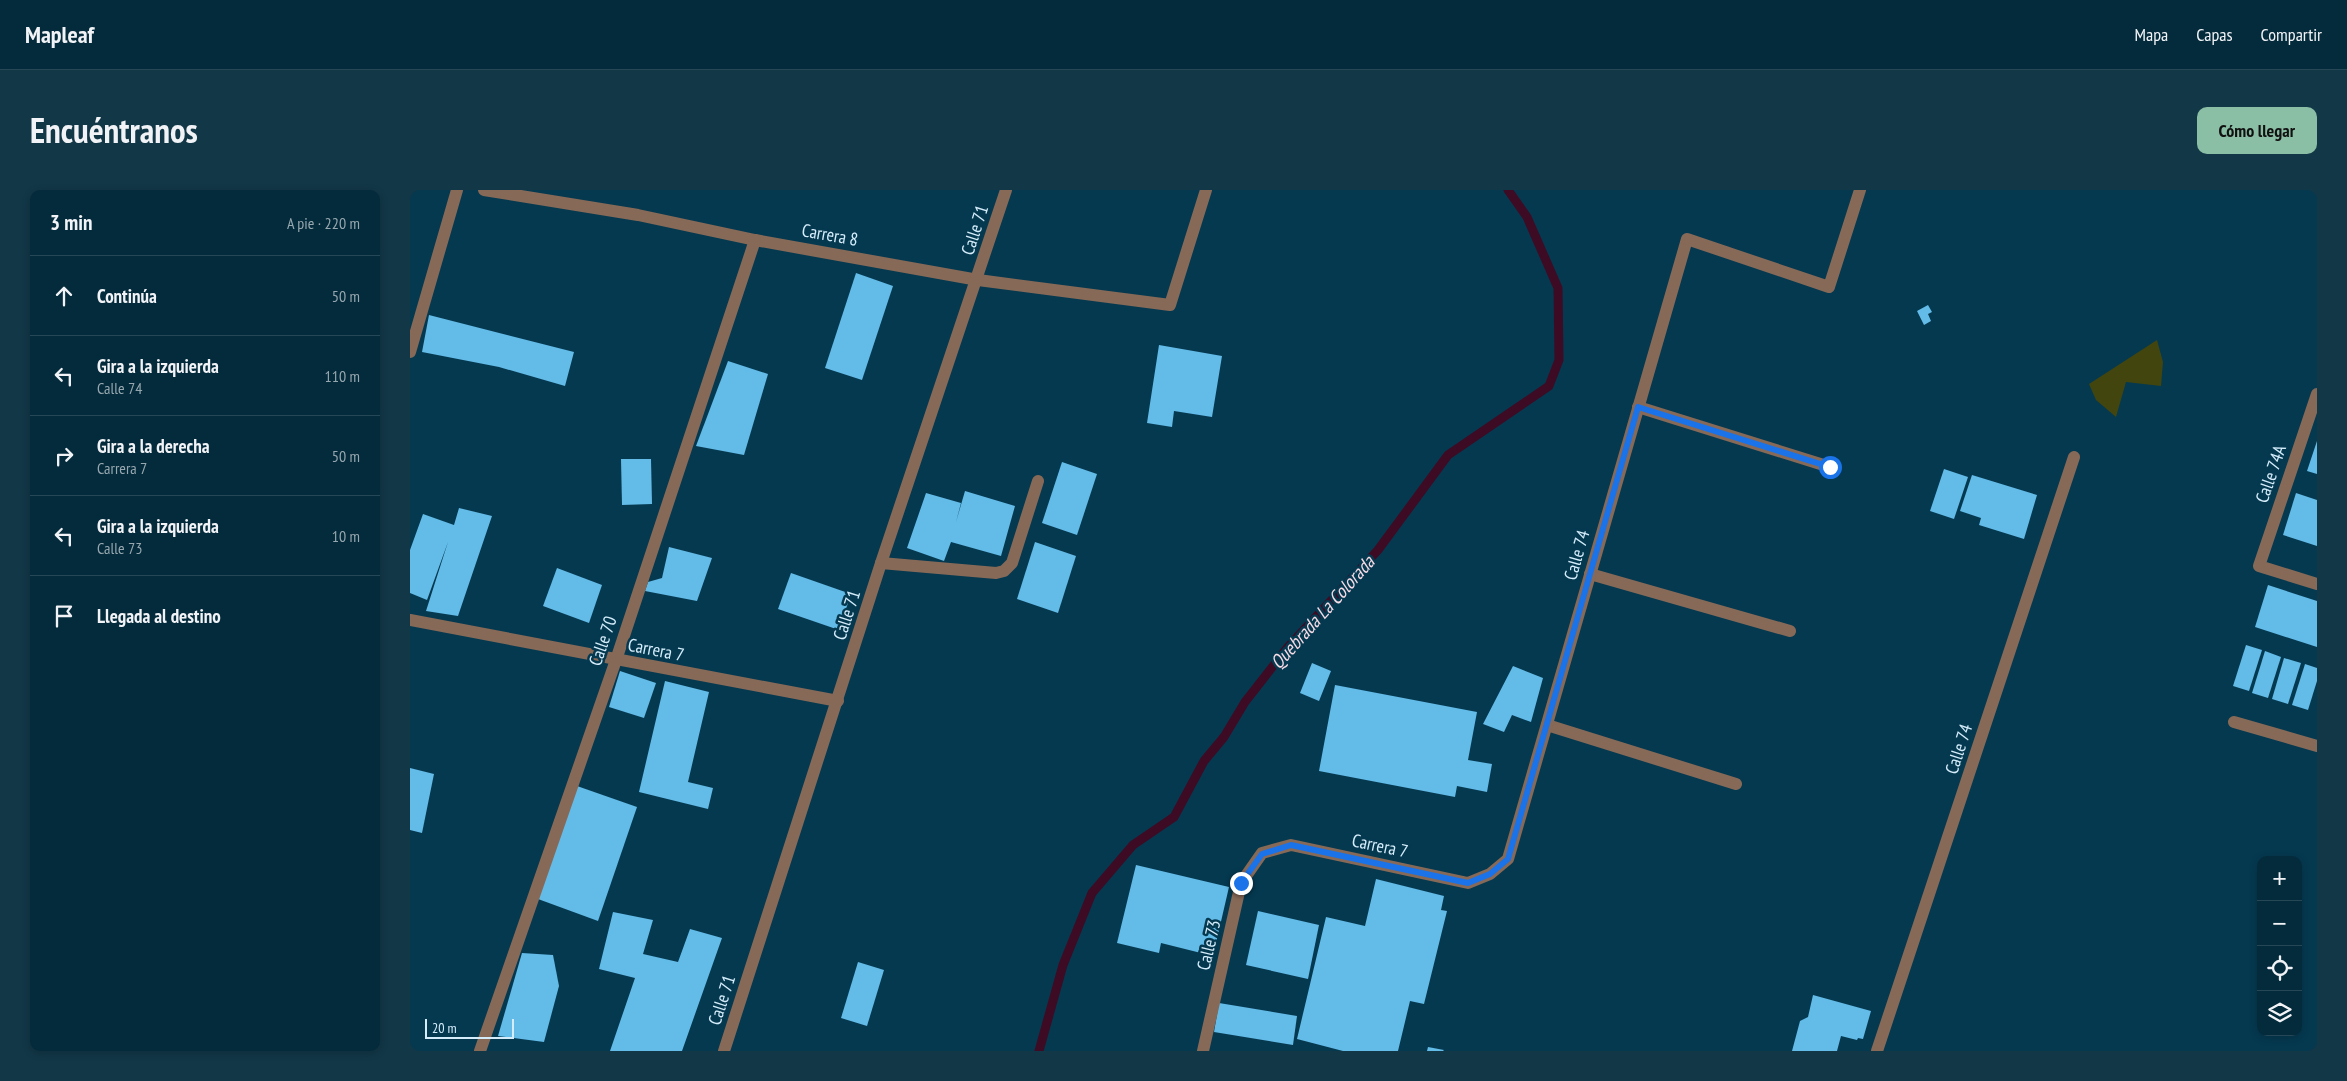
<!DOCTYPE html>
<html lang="es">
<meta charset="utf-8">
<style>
:root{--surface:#042b3c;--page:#123747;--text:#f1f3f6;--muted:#97a7af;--line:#254756;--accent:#8abfa5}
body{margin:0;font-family:"PT Sans Narrow",sans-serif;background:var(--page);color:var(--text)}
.controls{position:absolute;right:15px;bottom:15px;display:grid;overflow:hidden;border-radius:10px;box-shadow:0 2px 8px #0003}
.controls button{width:45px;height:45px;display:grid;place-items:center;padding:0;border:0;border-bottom:1px solid var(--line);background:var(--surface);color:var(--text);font:25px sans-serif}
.scale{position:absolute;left:15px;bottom:12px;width:89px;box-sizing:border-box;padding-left:5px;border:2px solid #d5edfb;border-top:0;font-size:14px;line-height:18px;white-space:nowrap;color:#d5edfb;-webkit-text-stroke:4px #053950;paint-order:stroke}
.stop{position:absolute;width:15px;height:15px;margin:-11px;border:4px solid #1a73e8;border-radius:50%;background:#fff}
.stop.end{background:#1a73e8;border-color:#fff;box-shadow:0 1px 5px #0008}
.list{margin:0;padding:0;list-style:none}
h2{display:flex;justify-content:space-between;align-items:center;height:65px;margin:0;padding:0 20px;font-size:21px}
h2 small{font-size:16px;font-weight:400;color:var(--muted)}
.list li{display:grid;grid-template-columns:32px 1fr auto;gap:15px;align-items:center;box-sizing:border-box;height:80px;padding:0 20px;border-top:1px solid var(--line)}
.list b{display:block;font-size:19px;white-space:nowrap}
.list p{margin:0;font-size:16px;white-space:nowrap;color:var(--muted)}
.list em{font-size:16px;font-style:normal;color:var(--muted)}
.icon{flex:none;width:28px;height:28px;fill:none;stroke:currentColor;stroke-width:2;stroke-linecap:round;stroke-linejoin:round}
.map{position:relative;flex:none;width:1907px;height:861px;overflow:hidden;border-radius:10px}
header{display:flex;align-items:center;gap:30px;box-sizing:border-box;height:70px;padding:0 25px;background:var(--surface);border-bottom:1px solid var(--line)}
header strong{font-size:24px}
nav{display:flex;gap:28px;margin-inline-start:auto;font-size:18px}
.intro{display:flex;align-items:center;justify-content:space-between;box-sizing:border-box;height:120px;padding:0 30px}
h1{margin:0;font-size:35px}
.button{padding:12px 22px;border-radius:10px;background:var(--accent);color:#111;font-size:18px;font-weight:700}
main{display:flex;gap:30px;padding:0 30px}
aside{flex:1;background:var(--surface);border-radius:10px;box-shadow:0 2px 8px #0003}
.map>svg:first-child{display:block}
</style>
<header>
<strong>Mapleaf</strong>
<nav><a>Mapa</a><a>Capas</a><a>Compartir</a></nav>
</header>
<div class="intro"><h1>Encuéntranos</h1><a class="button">Cómo llegar</a></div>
<main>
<aside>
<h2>3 min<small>A pie · 220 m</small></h2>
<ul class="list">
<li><svg class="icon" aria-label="ahead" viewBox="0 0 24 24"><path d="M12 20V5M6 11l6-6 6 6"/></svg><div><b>Continúa</b></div><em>50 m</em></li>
<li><svg class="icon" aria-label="left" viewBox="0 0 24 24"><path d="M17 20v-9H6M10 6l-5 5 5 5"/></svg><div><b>Gira a la izquierda</b><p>Calle 74</p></div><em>110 m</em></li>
<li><svg class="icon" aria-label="right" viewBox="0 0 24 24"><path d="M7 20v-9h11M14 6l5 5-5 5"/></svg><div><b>Gira a la derecha</b><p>Carrera 7</p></div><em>50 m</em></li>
<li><svg class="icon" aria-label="left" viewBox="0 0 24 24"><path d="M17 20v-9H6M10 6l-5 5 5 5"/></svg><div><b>Gira a la izquierda</b><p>Calle 73</p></div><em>10 m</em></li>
<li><svg class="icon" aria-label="arrive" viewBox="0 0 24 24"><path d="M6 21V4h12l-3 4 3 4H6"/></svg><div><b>Llegada al destino</b></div></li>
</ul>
</aside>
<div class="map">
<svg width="1907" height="861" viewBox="0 0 1907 861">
<rect width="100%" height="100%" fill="#053950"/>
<polygon fill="#42450e" points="1747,150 1753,172 1751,196 1716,192 1706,227 1686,210 1679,194"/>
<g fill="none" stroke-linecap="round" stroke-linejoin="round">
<polyline stroke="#3e0b25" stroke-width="9" points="629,861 653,775 682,703 723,655 764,627 794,571 814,547 835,512 878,457 968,360 1038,265 1139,196 1149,170 1148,98 1117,27 1098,0"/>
</g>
<g fill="#63bbe8">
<polygon points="446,83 483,96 452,190 415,178"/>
<polygon points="1518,115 1522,122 1518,124 1521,131 1514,135 1507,121"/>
<polygon points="19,125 164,162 155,196 89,177 12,162"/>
<polygon points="749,155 812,166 802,227 764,221 762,237 737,233"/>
<polygon points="318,171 358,184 334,265 286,256"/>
<polygon points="1907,251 1907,284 1897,281"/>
<polygon points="211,269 241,269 242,314 212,315"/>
<polygon points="652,272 687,284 667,345 632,333"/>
<polygon points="1534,279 1558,287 1544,329 1520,321"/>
<polygon points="1562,285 1627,305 1614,349 1569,335 1571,328 1550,321"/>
<polygon points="555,301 605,316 591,366 541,352 534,371 497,358 516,303 551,313 546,332"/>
<polygon points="1886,303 1907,310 1907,356 1873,345"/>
<polygon points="49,318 82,326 48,426 16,421 38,352 17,410 0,403 0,360 13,324 44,335"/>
<polygon points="625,352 666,366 648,423 607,409"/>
<polygon points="259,357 302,368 287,411 235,401 238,392 252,388"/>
<polygon points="147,378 192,395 179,433 133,416"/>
<polygon points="381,383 441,404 429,440 368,419"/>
<polygon points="1858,395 1907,411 1907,457 1845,437"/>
<polygon points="1836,455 1852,460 1839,501 1823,496"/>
<polygon points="1855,461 1871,467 1858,508 1842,503"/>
<polygon points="1874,468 1891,473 1878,514 1862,509"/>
<polygon points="902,473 921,481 909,511 890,503"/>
<polygon points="1895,474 1907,478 1907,491 1898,520 1882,515"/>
<polygon points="1103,476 1133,488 1121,532 1102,525 1094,542 1073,534"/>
<polygon points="210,481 246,493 234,528 199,517"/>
<polygon points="255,491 299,502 278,592 303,598 298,619 229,602"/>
<polygon points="925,495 1067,522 1058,570 1082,574 1077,602 1047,596 1045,607 909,581"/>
<polygon points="0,578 24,584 12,643 0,640"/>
<polygon points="167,596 227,617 188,731 128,709"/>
<polygon points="726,675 819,697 803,766 751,753 749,763 707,753"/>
<polygon points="966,689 1034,706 1031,720 1037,721 1014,814 1000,811 988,861 933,861 887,849 916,727 955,736"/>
<polygon points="848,721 909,735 898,789 836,775"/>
<polygon points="203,722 243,730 233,764 268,772 280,739 312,748 272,861 200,861 225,788 189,779"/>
<polygon points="112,763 143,765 149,796 134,852 88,846"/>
<polygon points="448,772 474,780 457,836 431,828"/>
<polygon points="1403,805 1461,821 1453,849 1448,848 1447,850 1431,846 1427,861 1382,861 1390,831 1398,827"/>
<polygon points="809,813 887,826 883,855 804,842"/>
<polygon points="1018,857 1034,860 1033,861 1017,861"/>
</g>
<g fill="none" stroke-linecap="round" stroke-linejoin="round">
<g stroke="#876957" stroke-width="12">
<polyline points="74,0 228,25 345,50 568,90 760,115 796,0"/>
<polyline points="0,162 47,0"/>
<polyline points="1907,204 1849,376 1907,394"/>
<polyline points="1228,217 1420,277"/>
<polyline points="471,373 586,383 594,381 602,373 628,291"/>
<polyline points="1180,384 1380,441"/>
<polyline points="0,430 428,511"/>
<polyline points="1824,532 1907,556"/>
<polyline points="1137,535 1326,594"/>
<polyline points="70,861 206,470 345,50"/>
<polyline points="314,861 471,373 596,0"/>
<polyline points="793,861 831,693 852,663 881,655 1058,693 1080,684 1098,669 1277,49 1419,97 1450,0"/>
<polyline points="1467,861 1664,267"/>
</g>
</g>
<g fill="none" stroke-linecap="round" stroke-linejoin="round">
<polyline stroke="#1a73e8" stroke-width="6" points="831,693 852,664 881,655 1058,693 1080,684 1098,669 1228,217 1420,277"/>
</g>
<g text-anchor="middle" stroke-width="5" stroke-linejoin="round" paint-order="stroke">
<g font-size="18" fill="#d5edfb" stroke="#053950">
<text transform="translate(565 40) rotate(-72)" y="6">Calle 71</text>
<text transform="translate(420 45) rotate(10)" y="6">Carrera 8</text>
<text transform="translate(1861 284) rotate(-71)" y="6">Calle 74A</text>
<text transform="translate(1167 365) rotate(-74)" y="6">Calle 74</text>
<text transform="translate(437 425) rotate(-72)" y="6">Calle 71</text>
<text transform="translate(193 451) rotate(-71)" y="6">Calle 70</text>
<text transform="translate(246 460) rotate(11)" y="6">Carrera 7</text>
<text transform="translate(1549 559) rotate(-72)" y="6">Calle 74</text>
<text transform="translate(970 656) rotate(12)" y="6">Carrera 7</text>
<text transform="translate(799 755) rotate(-77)" y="6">Calle 73</text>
<text transform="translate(312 810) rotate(-72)" y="6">Calle 71</text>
</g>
<g font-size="19" font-style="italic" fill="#f7dce6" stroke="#053950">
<text transform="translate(912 422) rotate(-48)" y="7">Quebrada La Colorada</text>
</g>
</g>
</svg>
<div class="controls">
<button>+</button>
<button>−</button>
<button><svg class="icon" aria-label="locate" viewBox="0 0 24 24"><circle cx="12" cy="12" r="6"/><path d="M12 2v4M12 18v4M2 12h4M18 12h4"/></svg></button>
<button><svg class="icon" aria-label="layers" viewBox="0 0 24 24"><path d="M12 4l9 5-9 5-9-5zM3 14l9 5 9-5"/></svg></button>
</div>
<div class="scale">20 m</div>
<div class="stop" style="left:1420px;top:277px"></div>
<div class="stop end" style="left:831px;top:693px"></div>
</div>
</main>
